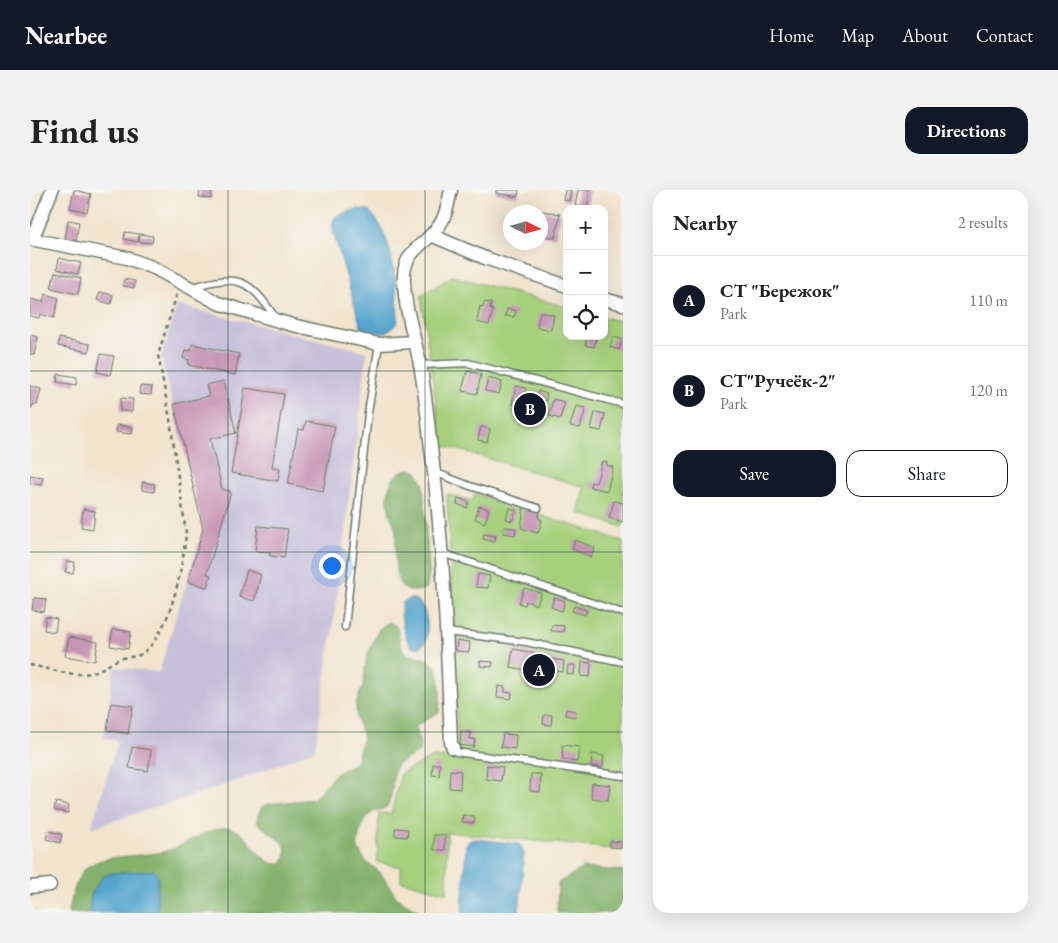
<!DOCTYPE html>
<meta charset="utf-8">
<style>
:root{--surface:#fff;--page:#f2f2f2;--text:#222;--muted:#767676;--line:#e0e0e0;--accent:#111827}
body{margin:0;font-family:"EB Garamond",serif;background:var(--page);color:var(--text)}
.controls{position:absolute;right:15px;top:15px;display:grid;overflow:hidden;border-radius:10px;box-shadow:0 5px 20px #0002}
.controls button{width:45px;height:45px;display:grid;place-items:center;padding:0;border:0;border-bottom:1px solid var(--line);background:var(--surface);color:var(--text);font:25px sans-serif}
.compass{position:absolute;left:473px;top:15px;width:45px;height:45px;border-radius:50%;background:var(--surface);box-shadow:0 5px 20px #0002;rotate:95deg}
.you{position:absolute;left:301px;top:375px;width:18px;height:18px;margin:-12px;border:4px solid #fff;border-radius:50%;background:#1a73e8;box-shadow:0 0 0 8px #1a73e833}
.badge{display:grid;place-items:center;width:32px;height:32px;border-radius:50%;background:var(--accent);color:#fff;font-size:16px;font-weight:700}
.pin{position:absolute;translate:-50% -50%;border:2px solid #fff;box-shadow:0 1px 5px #0006}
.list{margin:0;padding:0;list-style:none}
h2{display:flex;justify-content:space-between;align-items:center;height:65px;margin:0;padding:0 20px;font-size:21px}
h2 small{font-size:16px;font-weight:400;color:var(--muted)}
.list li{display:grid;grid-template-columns:32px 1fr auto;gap:15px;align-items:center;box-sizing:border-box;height:90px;padding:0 20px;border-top:1px solid var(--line)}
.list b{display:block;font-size:19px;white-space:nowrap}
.list p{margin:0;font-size:16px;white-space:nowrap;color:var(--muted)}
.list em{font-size:16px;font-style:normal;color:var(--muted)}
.actions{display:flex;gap:10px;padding:15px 20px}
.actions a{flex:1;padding:11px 0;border:1px solid var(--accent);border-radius:15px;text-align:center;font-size:18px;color:var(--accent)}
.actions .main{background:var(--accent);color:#fff}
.icon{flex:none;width:28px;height:28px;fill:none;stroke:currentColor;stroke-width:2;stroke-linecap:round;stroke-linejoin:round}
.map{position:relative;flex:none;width:593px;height:723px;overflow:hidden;border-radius:15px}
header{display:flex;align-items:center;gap:30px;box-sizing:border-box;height:70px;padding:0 25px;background:var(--accent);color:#fff}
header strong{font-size:24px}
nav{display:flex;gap:28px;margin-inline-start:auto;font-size:18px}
.intro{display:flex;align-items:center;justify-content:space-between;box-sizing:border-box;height:120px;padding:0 30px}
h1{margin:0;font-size:35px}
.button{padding:12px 22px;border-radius:15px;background:var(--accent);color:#fff;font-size:18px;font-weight:700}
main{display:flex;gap:30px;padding:0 30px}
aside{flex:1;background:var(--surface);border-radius:15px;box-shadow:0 5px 20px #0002}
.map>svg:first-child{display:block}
</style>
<header>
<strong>Nearbee</strong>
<nav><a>Home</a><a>Map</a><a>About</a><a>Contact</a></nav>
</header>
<div class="intro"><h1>Find us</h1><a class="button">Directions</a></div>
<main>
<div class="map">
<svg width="593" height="723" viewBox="0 0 593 723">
<rect width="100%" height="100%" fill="#f6f6f2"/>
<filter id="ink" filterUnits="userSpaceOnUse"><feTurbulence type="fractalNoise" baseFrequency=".02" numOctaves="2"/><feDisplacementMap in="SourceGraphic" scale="10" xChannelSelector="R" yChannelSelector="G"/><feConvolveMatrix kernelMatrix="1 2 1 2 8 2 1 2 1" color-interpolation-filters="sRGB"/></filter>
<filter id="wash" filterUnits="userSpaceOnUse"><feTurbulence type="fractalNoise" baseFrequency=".0096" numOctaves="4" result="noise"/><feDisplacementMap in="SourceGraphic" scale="20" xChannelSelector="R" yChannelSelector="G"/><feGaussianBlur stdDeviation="1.12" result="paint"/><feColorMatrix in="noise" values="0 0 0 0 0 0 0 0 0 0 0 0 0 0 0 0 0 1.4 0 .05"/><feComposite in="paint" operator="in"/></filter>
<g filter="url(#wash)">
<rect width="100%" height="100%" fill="#f2e4cd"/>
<polygon fill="#c6c0da" points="147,115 337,162 305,421 285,560 204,592 61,638 88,551 74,548 84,477 129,482 173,339 131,167"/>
<g fill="#a6d07c" stroke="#628658">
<polygon points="422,86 537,117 537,146 574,146 574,127 593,132 593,337 548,323 554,297 412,255 391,106"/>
<polygon points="417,304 442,311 445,304 475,314 476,311 510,322 509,325 593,351 593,660 417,642 417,703 371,691 371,677 347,672 349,623 361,624 371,583 403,567 428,568 424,435"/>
</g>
<g fill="#84b26c" stroke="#527850">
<path d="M381 279 387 282 393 293 399 381 397 398C358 414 366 365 366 343 366 336 362 331 360 324 355 306 359 280 381 279Z"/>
<path d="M359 432 366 436C370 444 368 454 374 461 381 468 389 466 396 469 414 475 410 507 409 522L386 536 390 555 389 562 367 574C361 586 364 600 359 613 356 621 349 618 343 622 331 630 329 644 327 657L336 672 350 682 367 708 392 723H127L128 686 123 680 75 685 63 699 59 723H39C41 709 47 682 60 675 81 663 116 668 140 660 157 654 183 635 200 638 222 643 228 677 251 674 268 654 239 645 228 633V625L232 617 239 614 284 609 305 584 326 573 333 547 327 529 326 514 333 496 337 466 349 439Z"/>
<polygon points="553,678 593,681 593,723 527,723 528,693"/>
</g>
<g fill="#54a4ce" stroke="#3a7081">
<path d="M327 19 338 20C364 43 367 97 368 129L367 134 355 143 334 141 331 137 303 41V31L306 26Z"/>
<path d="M381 408C398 412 400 439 395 453L388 458H383C374 451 368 422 373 412Z"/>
<polygon points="446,649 489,654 493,659 494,665 489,723 432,723 436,654 440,650"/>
<polygon points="124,680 128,686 127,723 59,723 61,705 72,687 82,683"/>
</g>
<g id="blocks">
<g fill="#c795b5">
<polygon points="44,0 61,4 57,22 40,18"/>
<polygon points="170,0 182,0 181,9 169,7"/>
<polygon points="466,0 489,0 488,7 466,3"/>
<polygon points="535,0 541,0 539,11 533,10"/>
<polygon points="548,0 560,0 557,18 545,16"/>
<polygon points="501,19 530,24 525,48 510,45 510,22 500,22"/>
<polygon points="38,30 49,32 46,51 35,49"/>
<polygon points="95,42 109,44 108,52 94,49"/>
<polygon points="110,44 123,46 122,53 109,52"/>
<polygon points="29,68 51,73 48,84 27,79"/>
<polygon points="25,82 51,88 48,104 21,98"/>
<polygon points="94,89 105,91 104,98 93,96"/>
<polygon points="70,102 83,105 81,114 67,110"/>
<polygon points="15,104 29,108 24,128 10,124 9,128 0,126 0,109 13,112"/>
<polygon points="454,112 461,113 460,119 463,120 459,135 447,132 450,116 453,117"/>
<polygon points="477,119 486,121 484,127 475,126"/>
<polygon points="510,122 524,125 521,140 507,137"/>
<polygon points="0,145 8,147 4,165 0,164"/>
<polygon points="557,147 566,149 564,157 555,155"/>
<polygon points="583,147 592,149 589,160 580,157"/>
<polygon points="29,148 60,154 59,162 28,156"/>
<polygon points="162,154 209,164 205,185 158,175 159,170 153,168 155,160 161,161"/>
<polygon points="71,164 84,166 80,185 67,182"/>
<polygon points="437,181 451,184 447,204 432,201"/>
<polygon points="28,184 47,187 46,195 27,192"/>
<polygon points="458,188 472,192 469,204 455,201"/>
<polygon points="194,191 206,243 180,249 192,299 201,302 177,384 181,385 177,397 158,392 173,339 144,214 179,206 176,195"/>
<polygon points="0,196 11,199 7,215 3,214 2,218 0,218"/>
<polygon points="110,196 122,197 121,205 109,204"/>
<polygon points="486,196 496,198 492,216 482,214"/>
<polygon points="215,198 254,204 242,277 250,278 248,291 201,283"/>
<polygon points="508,201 517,204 513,222 503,220"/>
<polygon points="91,208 103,209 102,222 90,221"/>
<polygon points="523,209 535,212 530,229 519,226"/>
<polygon points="546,216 556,218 550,238 540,236"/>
<polygon points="565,222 575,224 571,241 561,239"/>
<polygon points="276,231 305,236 293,301 258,294 268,239 274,240"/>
<polygon points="87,235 103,237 102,244 86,242"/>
<polygon points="451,237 460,239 457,252 448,250"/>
<polygon points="572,271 577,272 576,275 583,277 577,301 560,297 561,292 566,293"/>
<polygon points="0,285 13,287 11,295 0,293"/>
<polygon points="112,292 125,294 124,302 112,300"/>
<polygon points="428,308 439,312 437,318 427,314"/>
<polygon points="584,311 593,313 593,332 579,328"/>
<polygon points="449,316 459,319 455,333 445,329"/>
<polygon points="494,317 510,322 508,328 512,330 508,343 491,338"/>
<polygon points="479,318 486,320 482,331 476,329"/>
<polygon points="53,319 65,321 63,339 51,337"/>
<polygon points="228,336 258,339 254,368 240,366 240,362 225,361"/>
<polygon points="474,337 486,338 485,345 473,343"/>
<polygon points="454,344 466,346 464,352 453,349"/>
<polygon points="545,350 565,358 561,367 542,359"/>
<polygon points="37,371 45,372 43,383 35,382"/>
<polygon points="217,380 231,385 224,411 209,407"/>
<polygon points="448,384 460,386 458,398 446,397"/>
<polygon points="494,398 511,403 507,415 496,411 495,415 489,413"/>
<polygon points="524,407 535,411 532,421 521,417"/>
<polygon points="4,408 16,409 14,422 2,420"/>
<polygon points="544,416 557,420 555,425 542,421"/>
<polygon points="16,427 27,429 25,442 14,440"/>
<polygon points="522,435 534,436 533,442 521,441"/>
<polygon points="83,439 101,442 98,459 80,456"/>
<polygon points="39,447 68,452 65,471 35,466"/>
<polygon points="427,451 440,452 439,462 426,461"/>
<polygon points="483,459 506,463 503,481 480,477"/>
<polygon points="520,469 534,471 533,482 519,480"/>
<polygon points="450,471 463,472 462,477 450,476"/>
<polygon points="552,472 561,473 560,487 551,486"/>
<polygon points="538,475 545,475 544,485 537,484"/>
<polygon points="468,496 475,497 475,502 482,503 481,509 467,507"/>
<polygon points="81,513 103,516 98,544 77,540"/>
<polygon points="536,519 546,521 545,527 535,525"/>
<polygon points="514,525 522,525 521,535 513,534"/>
<polygon points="431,541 441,542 440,549 445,549 444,557 430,555"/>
<polygon points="473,544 486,545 485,559 471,557"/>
<polygon points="532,555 549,557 547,572 533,570"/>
<polygon points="102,557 121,560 118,581 99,578"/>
<polygon points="562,564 574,566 573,577 561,576"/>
<polygon points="403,574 410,574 409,586 402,585"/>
<polygon points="457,575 473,577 471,591 456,589"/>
<polygon points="420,580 431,581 430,599 419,598"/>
<polygon points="501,584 511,584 510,602 500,601"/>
<polygon points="562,593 580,595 578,610 561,608"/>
<polygon points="26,612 39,615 38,623 24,620"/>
<polygon points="433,625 445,627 444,633 432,632"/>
<polygon points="365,638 378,639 377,647 365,646"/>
<polygon points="18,641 32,644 30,653 16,649"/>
<rect x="404" y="645" width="11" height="15"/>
<polygon points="580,651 593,652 592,658 580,657"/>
</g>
</g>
</g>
<g filter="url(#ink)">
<use href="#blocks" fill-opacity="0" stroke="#69776a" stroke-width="1"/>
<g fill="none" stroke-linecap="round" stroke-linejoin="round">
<g stroke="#69776a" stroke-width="9">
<g id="lane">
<path d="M163 97C210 83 220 90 247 130"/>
<polyline points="390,175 438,173 593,214"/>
<polyline points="404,282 440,296 508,318"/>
<polyline points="412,363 593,423"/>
<polyline points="315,437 338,223 349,154"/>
<polyline points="417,442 496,452 593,472"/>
<polyline points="423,558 426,562 593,586"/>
</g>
</g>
<g stroke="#69776a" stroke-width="15">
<g id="street">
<path d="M421 0C418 12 417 25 409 36 396 54 374 61 374 86 373 116 385 146 390 175 396 205 398 236 402 266 414 361 417 457 421 553L423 558"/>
<polyline points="0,44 6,40 22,0"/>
<polyline points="401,45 455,68 537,96"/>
<polyline points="0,49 97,68 124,78 188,113 262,135 349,154 383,152"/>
<polyline points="574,109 593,114"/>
<polyline points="0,697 20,695"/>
</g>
</g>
<path stroke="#69776a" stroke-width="2.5" stroke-dasharray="4 4" stroke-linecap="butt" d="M0 475C17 478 36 485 53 484 67 483 76 476 87 470 95 466 106 468 113 463 141 442 153 376 156 343L140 229 128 165 147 104"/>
<use href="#lane" stroke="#fff" stroke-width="6"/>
<use href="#street" stroke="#fff" stroke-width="12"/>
</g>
</g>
<path fill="none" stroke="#1f3d34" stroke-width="1" stroke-opacity="0.55" d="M198 0V723M395 0V723M0 181H593M0 362H593M0 542H593"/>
</svg>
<div class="controls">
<button>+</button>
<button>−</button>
<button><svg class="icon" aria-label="locate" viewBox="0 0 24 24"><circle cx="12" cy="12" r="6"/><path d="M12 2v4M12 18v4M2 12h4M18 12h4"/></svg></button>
</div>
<svg class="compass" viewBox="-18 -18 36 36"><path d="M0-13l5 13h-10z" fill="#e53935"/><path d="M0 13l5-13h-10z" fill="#767676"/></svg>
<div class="you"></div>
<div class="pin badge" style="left:509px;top:480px">A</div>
<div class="pin badge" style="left:500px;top:219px">B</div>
</div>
<aside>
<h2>Nearby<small>2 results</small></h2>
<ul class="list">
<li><span class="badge">A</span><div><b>СТ &quot;Бережок&quot;</b><p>Park</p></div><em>110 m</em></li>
<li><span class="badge">B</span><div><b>СТ&quot;Ручеёк-2&quot;</b><p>Park</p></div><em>120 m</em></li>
</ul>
<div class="actions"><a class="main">Save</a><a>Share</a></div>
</aside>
</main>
